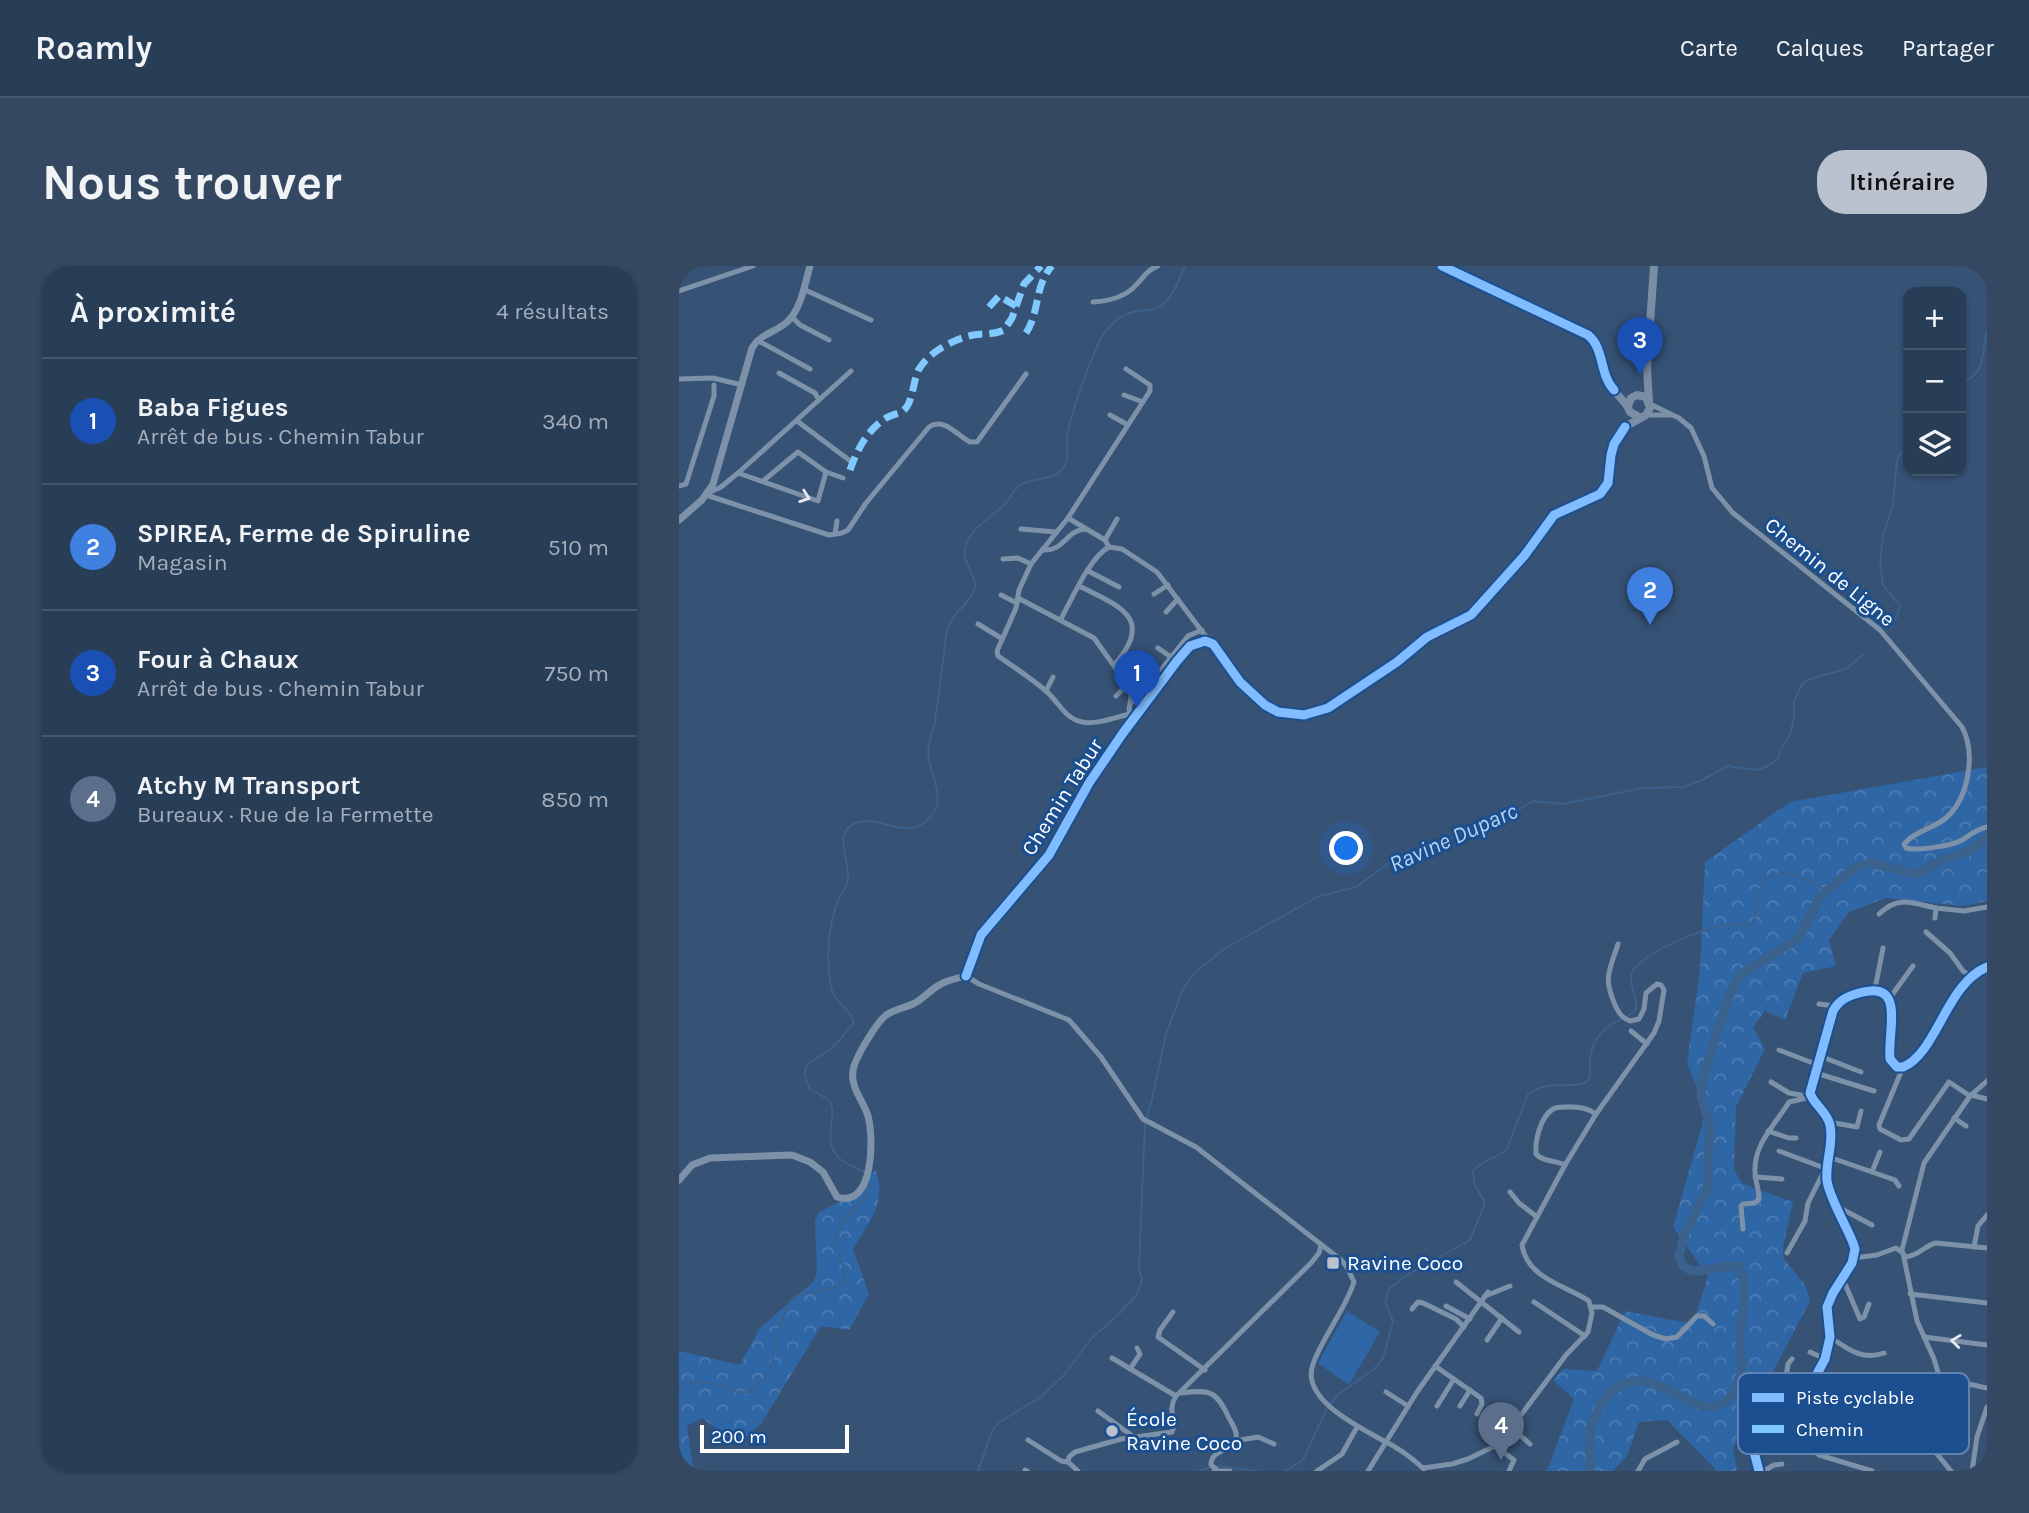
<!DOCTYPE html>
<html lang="fr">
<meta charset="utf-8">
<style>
:root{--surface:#283e57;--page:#344961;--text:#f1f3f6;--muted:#a5aeba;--line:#44576d;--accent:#b9c2ce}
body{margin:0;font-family:Karla,sans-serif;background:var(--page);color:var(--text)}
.controls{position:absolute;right:21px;top:21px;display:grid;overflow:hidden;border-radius:14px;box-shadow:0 2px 5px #0004}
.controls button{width:63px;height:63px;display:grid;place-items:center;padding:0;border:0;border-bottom:2px solid var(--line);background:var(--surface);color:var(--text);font:35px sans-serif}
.scale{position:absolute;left:21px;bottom:18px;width:149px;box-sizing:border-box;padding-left:7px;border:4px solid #fff;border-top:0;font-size:19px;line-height:24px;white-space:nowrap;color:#fff;-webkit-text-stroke:5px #1b4f8f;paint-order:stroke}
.you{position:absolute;left:668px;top:583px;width:24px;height:24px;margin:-18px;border:5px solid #fff;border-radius:50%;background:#1a73e8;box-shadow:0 0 0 10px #1a73e833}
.badge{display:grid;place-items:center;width:46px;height:46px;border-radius:50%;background:var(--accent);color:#fff;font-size:23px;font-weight:700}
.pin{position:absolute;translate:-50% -58px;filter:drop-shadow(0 2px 4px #0008)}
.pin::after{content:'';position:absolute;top:37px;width:24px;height:21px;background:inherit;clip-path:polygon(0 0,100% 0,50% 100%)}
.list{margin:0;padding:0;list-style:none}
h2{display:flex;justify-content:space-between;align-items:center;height:91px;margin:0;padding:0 28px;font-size:30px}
h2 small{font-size:23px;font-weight:400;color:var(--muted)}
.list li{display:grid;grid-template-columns:46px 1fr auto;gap:21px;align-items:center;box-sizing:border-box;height:126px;padding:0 28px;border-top:2px solid var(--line)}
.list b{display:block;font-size:26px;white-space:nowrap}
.list p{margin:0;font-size:23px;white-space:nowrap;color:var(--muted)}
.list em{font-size:23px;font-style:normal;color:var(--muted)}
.icon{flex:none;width:38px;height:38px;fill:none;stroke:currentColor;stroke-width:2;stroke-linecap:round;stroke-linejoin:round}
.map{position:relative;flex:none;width:1308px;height:1205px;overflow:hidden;border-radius:28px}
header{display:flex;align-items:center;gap:42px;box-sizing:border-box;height:98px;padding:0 35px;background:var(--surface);border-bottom:2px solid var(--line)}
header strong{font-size:33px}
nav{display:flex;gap:38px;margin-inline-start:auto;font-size:24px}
.intro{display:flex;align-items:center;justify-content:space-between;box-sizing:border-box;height:168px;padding:0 42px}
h1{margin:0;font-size:49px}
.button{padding:18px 32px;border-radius:28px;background:var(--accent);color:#111;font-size:24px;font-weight:700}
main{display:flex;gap:42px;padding:0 42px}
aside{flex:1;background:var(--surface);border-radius:28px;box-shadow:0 2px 5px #0004}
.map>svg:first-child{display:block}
</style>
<header>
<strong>Roamly</strong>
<nav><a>Carte</a><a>Calques</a><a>Partager</a></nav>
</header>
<div class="intro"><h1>Nous trouver</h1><a class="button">Itinéraire</a></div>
<main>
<aside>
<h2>À proximité<small>4 résultats</small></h2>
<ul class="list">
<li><span class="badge" style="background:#1a4fb4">1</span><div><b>Baba Figues</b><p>Arrêt de bus · Chemin Tabur</p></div><em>340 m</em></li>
<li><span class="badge" style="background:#3f7fe0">2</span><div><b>SPIREA, Ferme de Spiruline</b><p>Magasin</p></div><em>510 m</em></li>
<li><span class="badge" style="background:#1a4fb4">3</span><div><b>Four à Chaux</b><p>Arrêt de bus · Chemin Tabur</p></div><em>750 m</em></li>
<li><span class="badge" style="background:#5c6f8a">4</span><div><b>Atchy M Transport</b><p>Bureaux · Rue de la Fermette</p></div><em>850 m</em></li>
</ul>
</aside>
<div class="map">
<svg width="1308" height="1205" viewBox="0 0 1308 1205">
<defs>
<pattern id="forest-crowns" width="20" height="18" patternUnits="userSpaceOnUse" patternTransform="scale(1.75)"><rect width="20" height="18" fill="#2f66a5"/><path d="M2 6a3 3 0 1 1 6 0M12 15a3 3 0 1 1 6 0" fill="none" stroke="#4e7db2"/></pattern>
</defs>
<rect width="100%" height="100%" fill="#365274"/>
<polygon fill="#2f66a5" points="668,1045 701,1066 670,1119 639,1097"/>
<g fill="url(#forest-crowns)">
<polygon points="1308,501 1308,635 1285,640 1207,632 1170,646 1150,674 1157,700 1124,707 1106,754 1086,745 1074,761 1086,783 1057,841 1055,904 1064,918 1114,936 1104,981 1105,993 1126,1019 1131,1035 1054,1182 1058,1205 1038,1205 988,1154 960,1156 948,1190 934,1205 868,1205 895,1133 874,1114 884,1103 918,1105 946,1045 1014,1058 1029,1010 994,961 1027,845 1008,797 1021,703 1026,596 1111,536"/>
<path d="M194 905H197C208 938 190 955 174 983L190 1028 170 1064 142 1060 82 1158 58 1178 23 1152 8 1160 14 1200 12 1205H0V1085L61 1099 81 1062 134 1016 138 1006 136 954 140 946 158 937 178 931Z"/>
</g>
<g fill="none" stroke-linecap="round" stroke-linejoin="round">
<g stroke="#3b618d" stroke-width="2">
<path d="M1282 115C1307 111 1303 85 1308 64"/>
<polyline points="1211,361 1218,350 1221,340 1204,319 1201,296 1204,270 1214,239 1218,194 1222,186 1229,181"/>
<path d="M948 751 957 743C958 731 951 721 952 710 955 689 1027 661 1047 659 1057 657 1063 662 1073 656 1082 641 1076 625 1088 611 1109 601 1129 614 1148 625"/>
<path d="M185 906C178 901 167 899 161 893 140 873 161 849 150 835 146 830 137 827 131 823 118 796 133 797 149 785 156 779 170 764 175 756 171 742 155 736 152 721 147 694 149 663 158 637 161 629 168 622 169 613 171 596 152 563 179 556 205 550 231 578 254 548 267 530 249 505 249 486 250 475 254 465 256 455 260 427 264 398 267 370 273 343 286 344 295 325 300 314 287 301 286 290 283 265 313 252 327 237 332 231 335 224 340 220 353 210 375 216 384 202 392 192 386 177 389 165 395 139 411 92 424 69 433 56 442 48 459 45 466 44 473 45 480 41 495 31 499 15 506 0"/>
<path d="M0 1119C14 1114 28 1116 43 1120 52 1122 59 1129 68 1126 99 1116 96 1063 108 1040 121 1016 151 1033 165 1014 167 999 156 985 157 970 159 950 193 938 189 914"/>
<polyline points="538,1200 578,1205"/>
<polyline points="299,1205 313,1165 319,1157 363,1130 384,1110 412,1073 441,1047 458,1028 463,1014 460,1002 466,856 473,834 487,768 503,725 514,708 545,683 638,631 677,621 710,597 733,591 788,564 825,552 854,535 884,538 964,522 1004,521 1023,514 1049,500 1076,504 1087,501 1099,493 1101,485 1111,469 1115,452 1115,435 1122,420 1128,414 1167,403 1185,388"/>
<polyline points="520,1205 533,1201"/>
<path d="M607 1205 624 1194 649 1140 660 1128 695 1103 704 1093 714 1055 706 1036 710 1023 728 1009 791 974 806 937 795 917 794 905C803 893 818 893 828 883L849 828C870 813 887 824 908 816 913 809 911 807 911 799 910 777 924 760 943 753"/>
</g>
<path stroke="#3b618d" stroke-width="9" d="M911 1205C911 1191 910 1176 912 1162 914 1151 921 1137 929 1129 960 1097 990 1128 1021 1139 1047 1148 1063 1120 1063 1097 1063 1092 1061 1086 1061 1081 1060 1056 1071 1025 1061 1001 1042 995 1019 1014 1003 999L1000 990 1005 969 1028 924 1031 861 1022 831 1023 814 1049 733 1061 709 1120 672 1141 631 1176 601 1192 597 1238 608 1264 593 1289 586 1308 571"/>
<g stroke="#7d92a8" stroke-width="5">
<polyline points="124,23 192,54"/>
<polyline points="0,25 74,0"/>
<path d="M414 36C429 35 446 32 457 19 465 11 468 4 479 0"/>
<polyline points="113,51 121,59 150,74"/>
<polyline points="78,74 131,103"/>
<path d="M447 103 471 119V125L389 252 352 298 340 324 337 342 318 385 319 390C335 401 352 412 367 425 380 436 385 452 403 456 417 459 437 451 451 448"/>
<polyline points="100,107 136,127 140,134"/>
<polyline points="0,113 34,112 63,119"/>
<polyline points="445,129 464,136"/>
<path d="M971 138 1000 152 1012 162 1025 190 1033 222 1054 247 1201 364 1283 461C1297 487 1290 532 1267 552 1254 563 1236 565 1225 578L1227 582C1238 585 1273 580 1283 574 1291 569 1298 563 1308 561"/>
<polyline points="431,149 449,159"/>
<polyline points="967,149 991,149"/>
<polyline points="118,155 174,197"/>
<polyline points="59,207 139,235 147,206"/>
<polyline points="84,215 119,186 147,206 164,212"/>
<polyline points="0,220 7,218 35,130 35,119"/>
<polyline points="29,227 42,221 59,207 172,105"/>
<path d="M27 229 150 269 163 267 169 264 187 237 250 161C265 151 278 169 291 176H298L347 108"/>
<polyline points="389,252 426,274 430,281"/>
<polyline points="342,263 377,266"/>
<polyline points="156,268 158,255"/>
<polyline points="426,274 438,253"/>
<polyline points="430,281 443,283 478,306 531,376"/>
<path d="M363 284C386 286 386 264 407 263"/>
<polyline points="324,293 339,292 352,298"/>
<polyline points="409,305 440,321"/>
<path d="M400 320C440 340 477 352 435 399"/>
<polyline points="475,328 489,319"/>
<polyline points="322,329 338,337"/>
<polyline points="339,332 415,372 453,425 450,444 453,449"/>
<polyline points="487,346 499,333"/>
<path d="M382 353C393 333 410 292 430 281"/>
<polyline points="299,358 322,372"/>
<polyline points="479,382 492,391"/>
<polyline points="367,425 374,411"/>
<polyline points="437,430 449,418"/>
<polyline points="453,436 457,435 509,370 523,364"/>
<polyline points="1257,642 1285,645 1308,641"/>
<path d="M1200 648C1220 629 1232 637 1257 642L1256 652"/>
<polyline points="1247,666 1271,687 1284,705 1292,710"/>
<path d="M287 710 300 718 390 754 422 791 464 853 517 881 662 994 668 1001 675 1016C665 1046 644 1070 634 1098 621 1134 682 1162 705 1175 720 1182 733 1192 745 1203"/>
<polyline points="1196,723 1204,682"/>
<polyline points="1210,733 1234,700"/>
<polyline points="1140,738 1156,740"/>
<polyline points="952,765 968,778"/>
<polyline points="1100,784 1139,799"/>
<polyline points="1141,790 1182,806"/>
<polyline points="1224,801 1200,859 1201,863 1222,874 1230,873 1270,816 1291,830"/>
<polyline points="1137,807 1195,825"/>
<polyline points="1092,816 1110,827 1122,829"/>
<polyline points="1292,829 1308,833"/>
<polyline points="1275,852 1287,860"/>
<polyline points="1150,856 1178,861 1182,845"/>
<polyline points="1089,865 1110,872 1117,872"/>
<polyline points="1100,885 1148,903 1145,905 1129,937 1126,955 1108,987"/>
<polyline points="1150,891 1216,914 1220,920"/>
<path d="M886 899C876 894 864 896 857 888 856 875 861 851 874 843 879 840 885 841 891 841 901 841 908 842 917 848"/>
<polyline points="1193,906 1201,886"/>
<polyline points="1076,911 1103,913"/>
<polyline points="831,926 840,937 858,951"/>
<polyline points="1159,941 1193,959"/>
<path d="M1064 963 1062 940 1064 938 1076 937 1080 933C1080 923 1076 915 1076 905 1075 877 1097 858 1110 836L1132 831"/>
<polyline points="1295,981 1299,960 1308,949"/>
<polyline points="1223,984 1245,897 1291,830 1308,815"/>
<path d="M1226 991C1242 989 1244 980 1257 977L1308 982"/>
<polyline points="1175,992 1198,989 1217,982 1224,987 1238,1055 1255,1093 1275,1159 1274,1168 1258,1188 1272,1205"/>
<polyline points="1163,1011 1181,1053 1185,1051 1190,1038"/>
<polyline points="777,1016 840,1066"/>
<polyline points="1231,1028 1308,1037"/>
<polyline points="806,1030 831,1020"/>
<polyline points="855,1036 906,1070"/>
<polyline points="767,1040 791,1053"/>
<polyline points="913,1041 924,1041 974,1069 987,1073 998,1071 1018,1050 1025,1050 1034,1058"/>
<polyline points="733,1043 739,1036 744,1037 777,1053 785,1061"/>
<polyline points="494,1046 481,1064 479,1071 526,1104"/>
<path d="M1151 1071C1169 1083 1183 1095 1205 1087"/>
<polyline points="1245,1071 1308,1079"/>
<polyline points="808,1074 823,1052"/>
<polyline points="1131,1086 1146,1093"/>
<polyline points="433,1092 497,1130"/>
<polyline points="756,1100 802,1132 803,1138 798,1148"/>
<polyline points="451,1103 461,1088 458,1082"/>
<polyline points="1107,1111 1120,1126"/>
<polyline points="1259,1111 1308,1122"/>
<polyline points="1133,1117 1146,1129 1161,1137 1209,1149 1239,1165"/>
<polyline points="1098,1119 1107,1111 1109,1098 1113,1093"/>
<polyline points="707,1126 729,1140"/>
<path d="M503 1127C532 1123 538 1126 550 1152 553 1158 559 1166 557 1173 554 1187 532 1182 532 1199L537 1203"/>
<polyline points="1114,1129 1131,1145"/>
<polyline points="758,1140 775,1113"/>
<polyline points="781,1140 791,1124"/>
<polyline points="419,1145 455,1171"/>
<polyline points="1087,1149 1140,1189 1193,1205"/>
<polyline points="1209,1149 1215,1140 1219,1140 1245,1145"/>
<polyline points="1161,1151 1166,1139"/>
<polyline points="833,1162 851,1178"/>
<polyline points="349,1174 382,1195 389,1196"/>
<polyline points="556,1175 579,1171 595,1178"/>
<polyline points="816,1180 835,1194 830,1205"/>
<path d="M744 1202 773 1198 789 1193 816 1180 824 1173 887 1089 909 1066 913 1047 910 1035C885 1019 848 1012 843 979L886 899 917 848 975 767 980 755 985 724 982 719 978 718 967 727 965 743 960 753 951 755C942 751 940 747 936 739 924 711 930 706 939 678"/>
<polyline points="346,1204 348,1205"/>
<path d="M399 1205 389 1196 390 1191 396 1186 442 1173 493 1166C499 1153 487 1146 497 1130L632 997 640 987 642 979"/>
<polyline points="535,1205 551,1205"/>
<polyline points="638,1205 663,1188 678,1161"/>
<polyline points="689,1205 738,1126 809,1026"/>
<polyline points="959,1205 966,1193 998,1176"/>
<path d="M1080 1205 1073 1178 1078 1164 1092 1142 1133 1117 1146 1093 1151 1071 1148 1041 1154 1027 1173 997 1176 983 1174 977C1167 959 1151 933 1148 915 1146 896 1155 878 1151 859 1148 845 1134 838 1131 827L1154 745C1160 734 1169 730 1180 727 1228 713 1208 765 1211 793L1218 801H1224C1258 787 1267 718 1308 701"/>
<polyline points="1085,1205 1095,1199 1103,1198"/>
<polyline points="1293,1205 1298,1171 1308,1141"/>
</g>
<g stroke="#7d92a8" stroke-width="7">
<path d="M0 254 23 234 34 218 73 82C81 68 97 66 108 56 122 44 126 17 131 0"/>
<path d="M0 914 13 899 31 892 113 889 131 896 144 906 158 931C195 943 195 872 189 850 185 836 171 821 174 805 175 793 197 758 206 750 215 743 226 742 236 737 245 732 252 723 262 718 269 714 279 712 287 710L302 669 370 589 410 517 444 467 505 386 518 377 526 375 534 378 561 416 586 439 599 446 625 449 649 442 718 396 748 371 792 349 845 290 875 249 921 228 929 217 932 189 935 178 946 161"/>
</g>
<g stroke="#798da4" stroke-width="8">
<path d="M763 0 909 69C925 82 920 103 931 119 937 129 947 135 951 146L960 151"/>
<polyline points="970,135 968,102 975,0"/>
<polyline points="946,161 967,149 971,142 967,131 958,129 952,132 949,140"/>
</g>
<g stroke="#80caff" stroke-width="7" stroke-dasharray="14 7" stroke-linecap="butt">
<polyline points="310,41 320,30 337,40"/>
<path d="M347 67C361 46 355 20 373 0"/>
<path d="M171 204C178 184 188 164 207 152 213 148 222 148 226 143 234 135 234 114 240 103 250 86 275 73 294 69 305 67 315 69 325 64L333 52 345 18 362 0"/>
</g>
<g stroke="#1b4f8f" stroke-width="13">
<g id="cycleway">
<path d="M763 0 909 69C926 83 920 108 935 124"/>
<polyline points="287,710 302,669 370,589 410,517 444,467 498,395 511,380 526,375 534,378 561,416 586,439 599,446 625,449 649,442 718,396 748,371 792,349 845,290 875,249 921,228 929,217 932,189 935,178 946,161"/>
<path d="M1080 1205 1073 1178 1078 1164 1092 1142 1133 1117 1146 1093 1151 1071 1148 1041 1154 1027 1173 997 1176 983 1174 977C1167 959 1151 933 1148 915 1146 896 1155 878 1151 859 1148 845 1134 838 1131 827L1154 745C1160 734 1169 730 1180 727 1228 713 1208 765 1211 793L1218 801H1224C1258 787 1267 718 1308 701"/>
</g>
</g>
<use href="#cycleway" stroke="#80bcff" stroke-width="9"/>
</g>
<defs><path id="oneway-chevron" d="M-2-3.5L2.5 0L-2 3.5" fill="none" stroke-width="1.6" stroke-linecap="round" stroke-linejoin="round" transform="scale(1.75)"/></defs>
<g stroke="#e5e9ee">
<use href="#oneway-chevron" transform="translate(126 231) rotate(19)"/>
<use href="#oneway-chevron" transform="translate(1277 1075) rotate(-173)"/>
</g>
<g fill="#b9c2ce" stroke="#1b4f8f" stroke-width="2.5">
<rect x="647" y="990" width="14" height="14" rx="3.5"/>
<circle cx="433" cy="1165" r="7"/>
</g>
<g text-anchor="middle" stroke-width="6" stroke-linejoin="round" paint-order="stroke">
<g font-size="21" fill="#fff" stroke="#1b4f8f">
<text transform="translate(1151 306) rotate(39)" y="7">Chemin de Ligne</text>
<text transform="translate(383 531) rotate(-58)" y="7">Chemin Tabur</text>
</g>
<g font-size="21" fill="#fff" stroke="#1b4f8f" text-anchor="start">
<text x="668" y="1004">Ravine Coco</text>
<text x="447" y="1160">École<tspan x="447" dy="24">Ravine Coco</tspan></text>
</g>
<g font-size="23" font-style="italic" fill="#b5d3f5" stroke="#1b4f8f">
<text transform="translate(774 571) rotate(-24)" y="8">Ravine Duparc</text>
</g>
</g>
<rect x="1059" y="1107" width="231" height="81" rx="10" fill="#1b4f8f" stroke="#5f84b1" stroke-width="2"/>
<rect x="1073" y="1127" width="32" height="9" fill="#80bcff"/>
<rect x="1073" y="1159" width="32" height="8" fill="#80caff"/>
<g font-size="19" fill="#fff">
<text x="1117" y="1138">Piste cyclable</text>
<text x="1117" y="1170">Chemin</text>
</g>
</svg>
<div class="controls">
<button>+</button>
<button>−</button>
<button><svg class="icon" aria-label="layers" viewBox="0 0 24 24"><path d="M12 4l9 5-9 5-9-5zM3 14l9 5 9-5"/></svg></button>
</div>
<div class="scale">200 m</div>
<div class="you"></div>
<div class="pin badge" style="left:458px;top:442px;background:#1a4fb4">1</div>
<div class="pin badge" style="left:971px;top:359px;background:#3f7fe0">2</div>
<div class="pin badge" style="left:961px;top:109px;background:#1a4fb4">3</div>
<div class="pin badge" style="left:822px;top:1194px;background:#5c6f8a">4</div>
</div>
</main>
